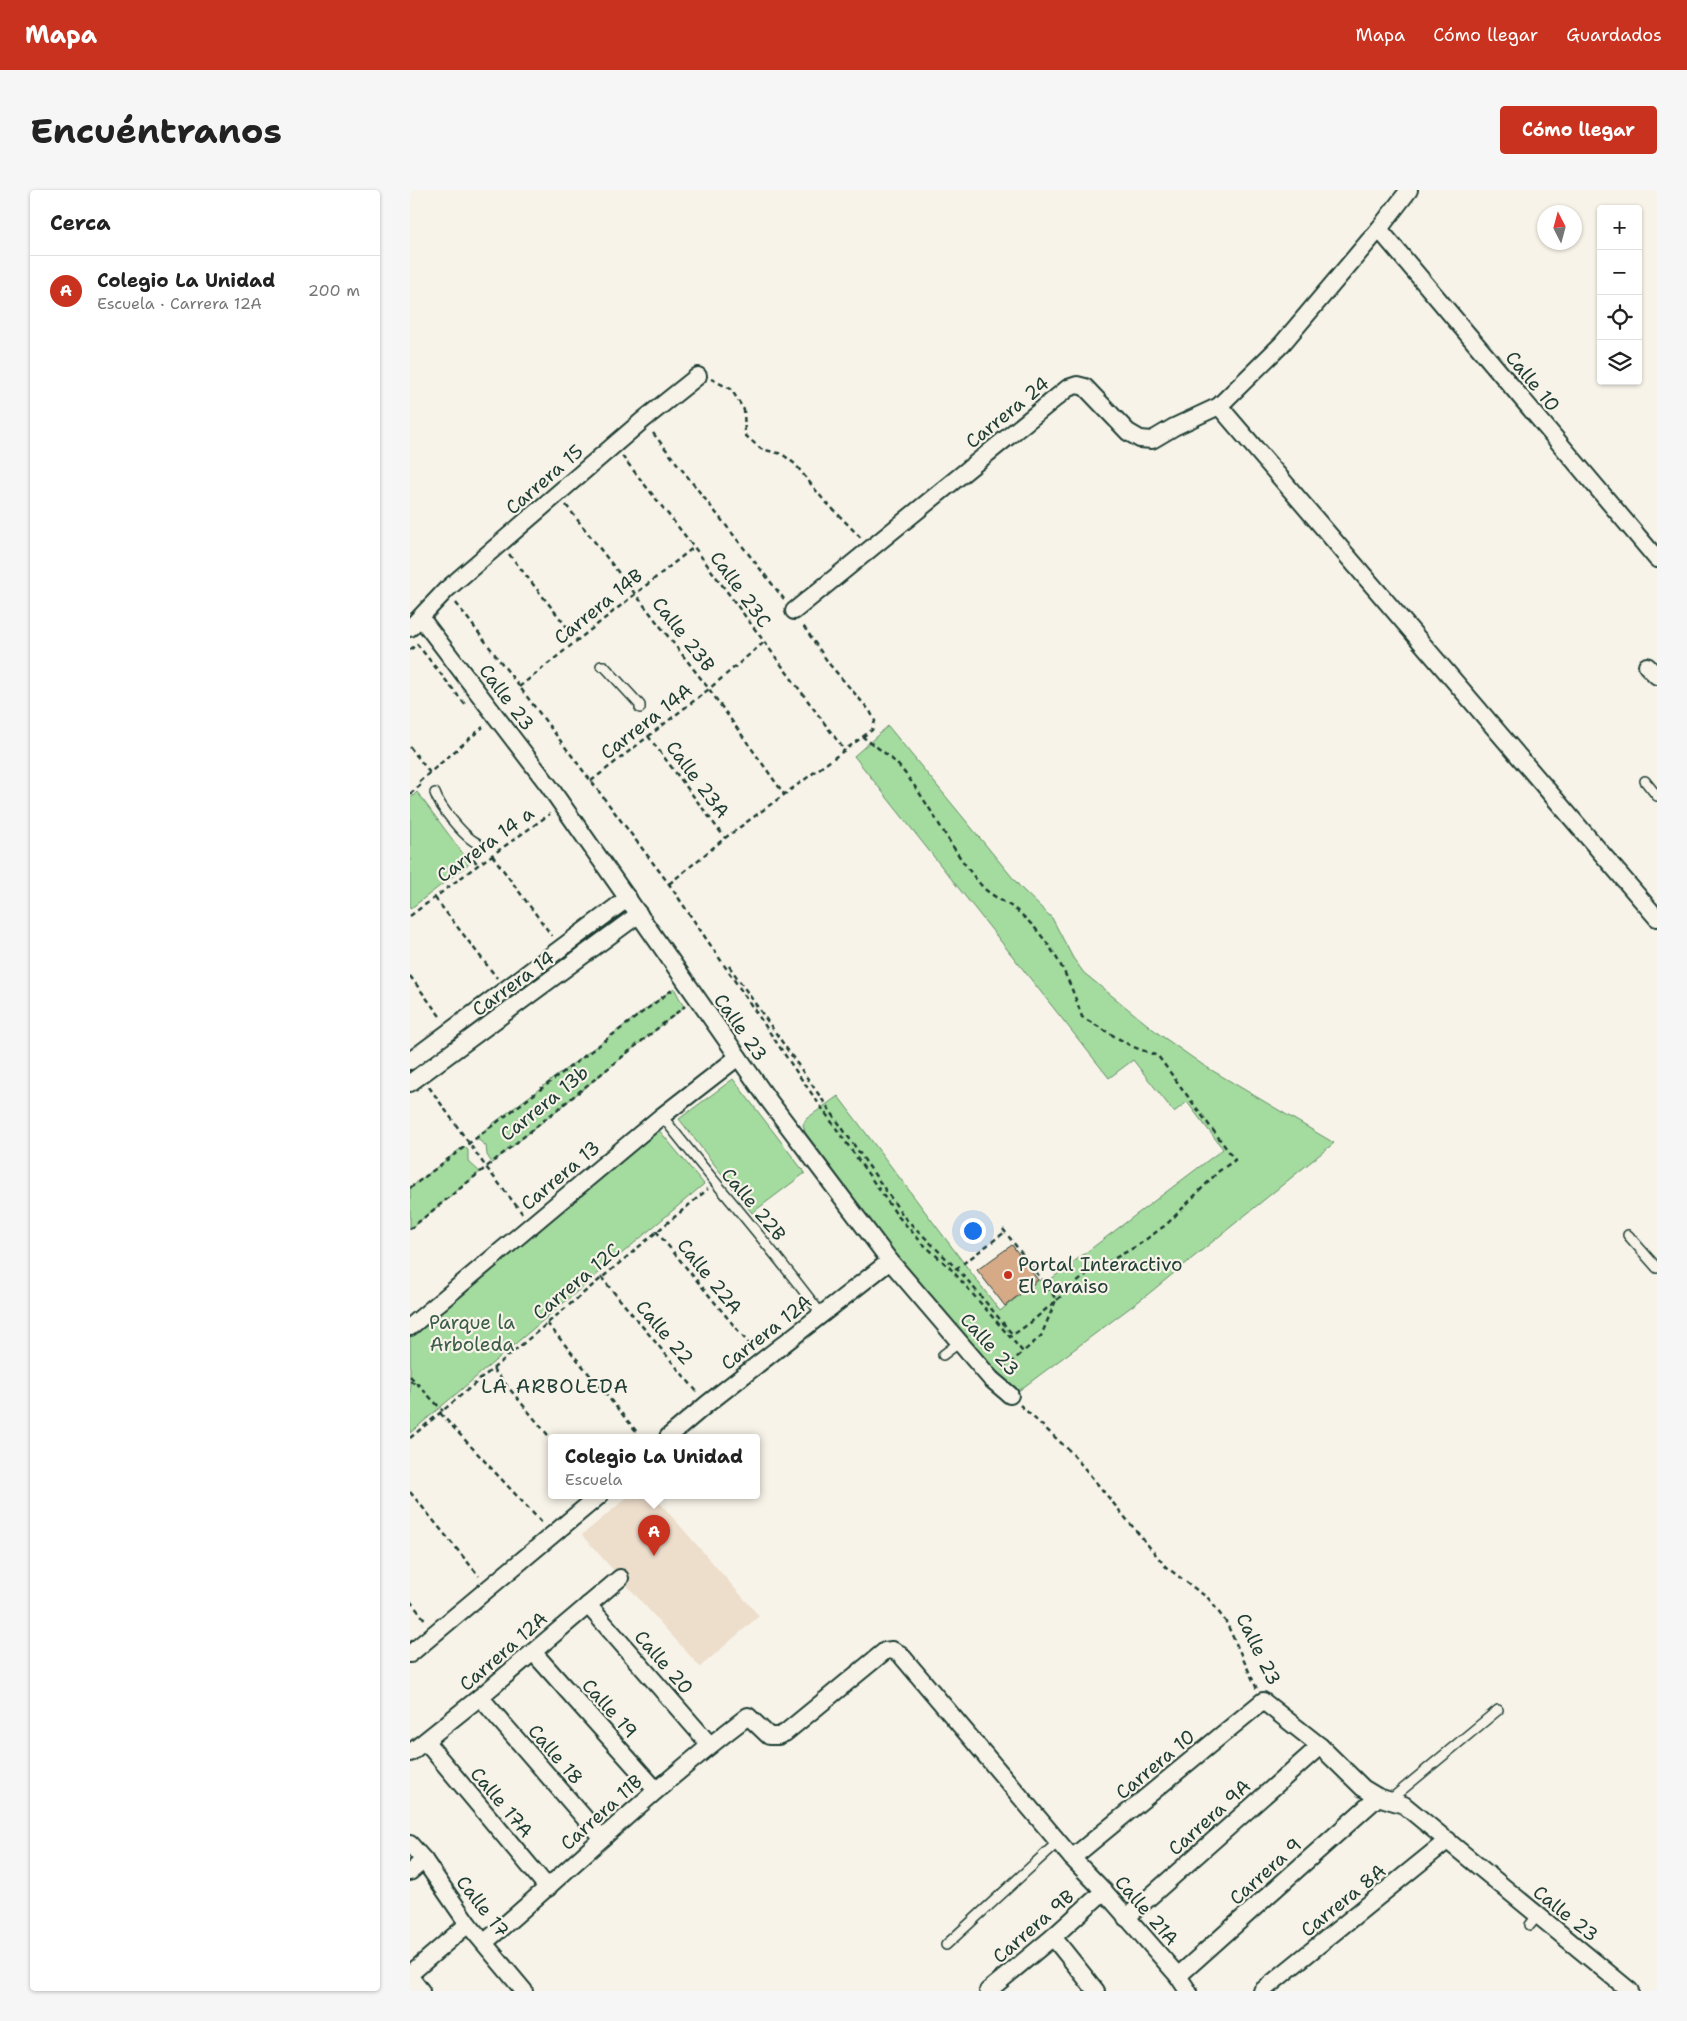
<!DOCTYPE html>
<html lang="es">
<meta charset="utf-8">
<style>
:root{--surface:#fff;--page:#f6f6f6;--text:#222;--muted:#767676;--line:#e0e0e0;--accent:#c8321e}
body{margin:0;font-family:"Shantell Sans",sans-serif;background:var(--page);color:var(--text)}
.controls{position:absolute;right:15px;top:15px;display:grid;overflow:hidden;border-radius:5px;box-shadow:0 1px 4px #0004}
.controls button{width:45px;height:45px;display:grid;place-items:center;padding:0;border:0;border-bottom:1px solid var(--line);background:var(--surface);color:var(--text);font:25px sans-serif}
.compass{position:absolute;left:1127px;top:15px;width:45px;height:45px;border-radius:50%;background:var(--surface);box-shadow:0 1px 4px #0004;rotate:354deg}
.you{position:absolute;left:562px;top:1040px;width:18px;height:18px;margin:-12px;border:4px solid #fff;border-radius:50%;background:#1a73e8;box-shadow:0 0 0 8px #1a73e833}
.badge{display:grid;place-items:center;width:32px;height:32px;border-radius:50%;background:var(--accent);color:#fff;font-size:16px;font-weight:700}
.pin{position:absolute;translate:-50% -41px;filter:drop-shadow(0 1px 2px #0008)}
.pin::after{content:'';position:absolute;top:26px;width:18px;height:15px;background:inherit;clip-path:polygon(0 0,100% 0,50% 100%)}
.popup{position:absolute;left:138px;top:1244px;width:212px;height:65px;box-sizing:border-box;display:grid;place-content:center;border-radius:5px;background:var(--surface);filter:drop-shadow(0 1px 4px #0005);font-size:16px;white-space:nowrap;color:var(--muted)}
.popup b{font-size:19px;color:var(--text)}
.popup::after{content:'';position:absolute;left:50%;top:100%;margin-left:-10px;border:10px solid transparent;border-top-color:var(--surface)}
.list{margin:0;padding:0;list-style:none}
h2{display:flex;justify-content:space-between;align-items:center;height:65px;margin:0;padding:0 20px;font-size:21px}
h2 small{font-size:16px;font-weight:400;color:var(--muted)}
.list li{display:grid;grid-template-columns:32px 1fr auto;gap:15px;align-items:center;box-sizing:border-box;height:70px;padding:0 20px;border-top:1px solid var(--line)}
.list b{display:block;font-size:19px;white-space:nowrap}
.list p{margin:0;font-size:16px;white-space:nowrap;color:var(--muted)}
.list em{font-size:16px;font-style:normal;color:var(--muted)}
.icon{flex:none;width:28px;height:28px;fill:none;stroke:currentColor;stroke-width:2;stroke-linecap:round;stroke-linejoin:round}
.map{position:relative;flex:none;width:1247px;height:1801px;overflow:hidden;border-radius:5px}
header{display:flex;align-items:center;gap:30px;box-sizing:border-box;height:70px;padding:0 25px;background:var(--accent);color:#fff}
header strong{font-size:24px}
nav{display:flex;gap:28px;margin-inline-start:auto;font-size:18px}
.intro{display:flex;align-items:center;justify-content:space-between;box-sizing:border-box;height:120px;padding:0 30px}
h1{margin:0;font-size:35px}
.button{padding:12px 22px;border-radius:5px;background:var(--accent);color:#fff;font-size:18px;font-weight:700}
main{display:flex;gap:30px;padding:0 30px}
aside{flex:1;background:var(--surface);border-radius:5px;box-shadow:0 1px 4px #0004}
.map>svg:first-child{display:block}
</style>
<header>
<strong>Mapa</strong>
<nav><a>Mapa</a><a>Cómo llegar</a><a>Guardados</a></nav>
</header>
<div class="intro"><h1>Encuéntranos</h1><a class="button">Cómo llegar</a></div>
<main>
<aside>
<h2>Cerca<small></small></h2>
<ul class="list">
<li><span class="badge">A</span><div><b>Colegio La Unidad</b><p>Escuela · Carrera 12A</p></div><em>200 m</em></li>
</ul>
</aside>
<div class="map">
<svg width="1247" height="1801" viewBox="0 0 1247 1801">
<rect width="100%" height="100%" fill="#f7f3e8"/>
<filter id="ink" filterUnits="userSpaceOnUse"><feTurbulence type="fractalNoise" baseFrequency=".02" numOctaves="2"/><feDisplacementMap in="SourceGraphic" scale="10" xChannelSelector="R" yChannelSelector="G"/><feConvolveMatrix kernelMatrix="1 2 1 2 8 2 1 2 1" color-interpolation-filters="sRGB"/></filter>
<g filter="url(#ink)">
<polygon fill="#edddcb" points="220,1305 243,1305 349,1426 290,1477 172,1345"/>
<g fill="#a4db9e" stroke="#628c69">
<polygon points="478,536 611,698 642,728 663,768 674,783 749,844 793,875 924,953 737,1105 607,1202 555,1148 489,1068 395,942 393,935 396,929 428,906 590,1121 628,1090 637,1092 813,959 777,912 764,922 723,870 699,888 444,566"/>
<polygon points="7,602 60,673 0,719 0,609"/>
<polygon points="264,798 274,817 82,973 77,965 76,956 65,947"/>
<polygon points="323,889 395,983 342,1023 269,929"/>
<polygon points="248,939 294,994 0,1243 0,1146"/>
<polygon points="54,956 58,960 58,971 70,982 0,1039 0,998"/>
</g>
<polygon fill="#d6aa87" stroke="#1f3d34" points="602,1055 628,1090 595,1116 567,1080"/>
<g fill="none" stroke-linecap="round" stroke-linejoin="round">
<g stroke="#1f3d34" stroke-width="12">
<g id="service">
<polyline points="191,476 194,476 230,515 230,518"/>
<polyline points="1235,591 1247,606"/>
<path d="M25 603C29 616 54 647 67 653"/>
<path d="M252 926C304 993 361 1056 411 1124"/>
<polyline points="1218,1045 1247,1078"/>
<polyline points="533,1165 550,1152"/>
<polyline points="981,1609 1088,1520"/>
<polyline points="1120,1735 1127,1726"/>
<polyline points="536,1755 648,1652"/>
</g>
</g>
<g stroke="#1f3d34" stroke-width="20">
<g id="minor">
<polyline points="969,39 1247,369"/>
<polyline points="809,216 1247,728"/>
<polyline points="384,421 658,198 667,195 675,197 718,242 730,249 742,250 764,237 809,216 872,154 969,39 999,0"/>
<polyline points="11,428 139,596 357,908 480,1071 581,1189 600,1205"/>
<polyline points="0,438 36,400 233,230 288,186"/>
<polyline points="1237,476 1247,486"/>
<polyline points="0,871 218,708"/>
<polyline points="0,893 229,724"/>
<polyline points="0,1137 252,926 328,867"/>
<polyline points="258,1247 297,1214 480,1071"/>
<polyline points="178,1415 300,1555"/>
<polyline points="123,1462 246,1600"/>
<polyline points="0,1464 190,1305"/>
<polyline points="70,1507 191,1647"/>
<polyline points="16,1552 138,1698"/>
<polyline points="0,1563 70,1507 210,1388"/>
<polyline points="0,1654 14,1670 58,1734 114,1801"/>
<polyline points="662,1668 853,1511 910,1556 953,1598 968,1607 994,1615 1220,1801"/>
<polyline points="0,1682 14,1670"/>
<polyline points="716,1728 910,1556"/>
<polyline points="643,1747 686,1801"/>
<path d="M75 1752C163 1677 245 1596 338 1526L359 1546H368L375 1543 475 1461 482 1460 490 1464 662 1668 694 1701 768 1786 778 1801"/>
<polyline points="0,1784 58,1734"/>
<polyline points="768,1786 968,1607"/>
<polyline points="0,1787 11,1801"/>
<polyline points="578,1801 643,1747 694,1701"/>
<polyline points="852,1801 1038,1650"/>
</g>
</g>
<g stroke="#1f3d34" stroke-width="2.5" stroke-dasharray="5 4" stroke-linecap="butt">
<polyline points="301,189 321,199 334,220 335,245 351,259 372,264 385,274 412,308 451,348"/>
<polyline points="243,243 374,409"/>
<polyline points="212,266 284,357 435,561"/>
<polyline points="156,315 299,499 374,604"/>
<polyline points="99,364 168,451"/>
<path d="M46 413 259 694 390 887 487 1025 512 1053 540 1078 600 1147 620 1133 678 1083 727 1056 757 1034 809 981 825 970 748 866 721 856 672 827C658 784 641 749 605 719 594 711 579 705 571 695 539 658 520 612 489 576 479 565 465 556 453 547"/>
<polyline points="0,460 7,454 57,517"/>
<polyline points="109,497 284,357"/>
<polyline points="238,546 315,648"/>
<polyline points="0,557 20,583"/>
<polyline points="181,591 299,499 353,453"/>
<polyline points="0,604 12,594 10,591 73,537"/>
<polyline points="58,662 68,675"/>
<polyline points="82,665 142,746"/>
<polyline points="259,694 315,648 462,540 465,531 460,521 420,475 392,434"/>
<polyline points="25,708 87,788"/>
<polyline points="0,726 68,675 140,624"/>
<polyline points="319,776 495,1028 554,1086 603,1145"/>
<polyline points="0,786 32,829"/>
<polyline points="19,897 76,977 112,1023"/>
<polyline points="0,998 262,800"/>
<polyline points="0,1039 275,816"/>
<polyline points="593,1039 642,1103 646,1110 631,1146 613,1162"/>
<polyline points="246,1041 344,1160"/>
<polyline points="546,1079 595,1042"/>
<polyline points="191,1087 288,1203"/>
<polyline points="137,1133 231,1247"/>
<polyline points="83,1179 142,1250"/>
<polyline points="593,1179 613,1162 600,1147"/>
<polyline points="0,1186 33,1221"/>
<polyline points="0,1191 6,1194"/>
<polyline points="610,1215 661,1262 756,1377 799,1409 816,1432 847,1499"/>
<polyline points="30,1223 133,1334"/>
<polyline points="0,1248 298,999"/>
<polyline points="0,1302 69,1386"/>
<polyline points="0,1411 16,1431"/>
</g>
<use href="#service" stroke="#f7f3e8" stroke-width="9"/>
<use href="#minor" stroke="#f7f3e8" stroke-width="16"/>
</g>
</g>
<circle fill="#c8321e" stroke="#f7f3e8" stroke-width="2" cx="598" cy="1085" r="5"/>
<g text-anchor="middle" stroke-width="4.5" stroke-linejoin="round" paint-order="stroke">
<g font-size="19" fill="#1f3d34" stroke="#f7f3e8">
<text transform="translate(1123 191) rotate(50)" y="7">Calle 10</text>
<text transform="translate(597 222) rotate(-39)" y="7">Carrera 24</text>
<text transform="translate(134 289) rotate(-41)" y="7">Carrera 15</text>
<text transform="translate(331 399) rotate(54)" y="7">Calle 23C</text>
<text transform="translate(188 416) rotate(-39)" y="7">Carrera 14B</text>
<text transform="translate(274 444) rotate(52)" y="7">Calle 23B</text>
<text transform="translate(97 507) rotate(53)" y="7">Calle 23</text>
<text transform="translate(236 531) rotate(-38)" y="7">Carrera 14A</text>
<text transform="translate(288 589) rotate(53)" y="7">Calle 23A</text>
<text transform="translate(75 654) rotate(-36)" y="7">Carrera 14 a</text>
<text transform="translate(103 793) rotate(-36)" y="7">Carrera 14</text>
<text transform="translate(331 837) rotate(55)" y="7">Calle 23</text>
<text transform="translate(134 913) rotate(-39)" y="7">Carrera 13b</text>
<text transform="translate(150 985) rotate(-40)" y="7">Carrera 13</text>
<text transform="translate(344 1014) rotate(50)" y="7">Calle 22B</text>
<text transform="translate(300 1086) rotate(51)" y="7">Calle 22A</text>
<text transform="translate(166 1091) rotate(-40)" y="7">Carrera 12C</text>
<text transform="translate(255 1142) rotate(50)" y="7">Calle 22</text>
<text transform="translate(356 1142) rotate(-38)" y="7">Carrera 12A</text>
<text transform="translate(580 1154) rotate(48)" y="7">Calle 23</text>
<text transform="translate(849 1459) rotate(64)" y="7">Calle 23</text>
<text transform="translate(93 1461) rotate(-41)" y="7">Carrera 12A</text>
<text transform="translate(254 1472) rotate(49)" y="7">Calle 20</text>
<text transform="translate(200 1518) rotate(48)" y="7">Calle 19</text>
<text transform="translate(146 1564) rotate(49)" y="7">Calle 18</text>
<text transform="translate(745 1574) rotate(-40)" y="7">Carrera 10</text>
<text transform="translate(92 1612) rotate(50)" y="7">Calle 17A</text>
<text transform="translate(191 1622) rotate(-42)" y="7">Carrera 11B</text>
<text transform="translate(799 1627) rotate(-42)" y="7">Carrera 9A</text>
<text transform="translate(855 1681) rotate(-42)" y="7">Carrera 9</text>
<text transform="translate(933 1710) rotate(-39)" y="7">Carrera 8A</text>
<text transform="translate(73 1716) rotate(52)" y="7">Calle 17</text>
<text transform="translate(737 1720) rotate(49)" y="7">Calle 21A</text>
<text transform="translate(1156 1723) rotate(39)" y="7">Calle 23</text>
<text transform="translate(623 1736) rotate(-41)" y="7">Carrera 9B</text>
</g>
<g font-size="19" fill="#1f3d34" stroke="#f7f3e8" text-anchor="start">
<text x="608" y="1081">Portal Interactivo<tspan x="608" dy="22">El Paraiso</tspan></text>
</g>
<g font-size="19" fill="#3a5d49" stroke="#f7f3e8">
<text x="62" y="1139">Parque la<tspan x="62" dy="22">Arboleda</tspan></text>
</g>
<g font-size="20" letter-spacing="1" fill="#1f3d34" stroke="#f7f3e8">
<text x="145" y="1203">LA ARBOLEDA</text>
</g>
</g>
</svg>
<div class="controls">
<button>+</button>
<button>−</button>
<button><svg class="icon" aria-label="locate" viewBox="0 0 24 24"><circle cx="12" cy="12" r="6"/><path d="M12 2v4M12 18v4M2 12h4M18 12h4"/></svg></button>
<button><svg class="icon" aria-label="layers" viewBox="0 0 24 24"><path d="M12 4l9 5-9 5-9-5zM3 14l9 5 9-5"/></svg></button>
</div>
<svg class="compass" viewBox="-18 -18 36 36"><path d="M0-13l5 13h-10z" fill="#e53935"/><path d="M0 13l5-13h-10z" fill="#767676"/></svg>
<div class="you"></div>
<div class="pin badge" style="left:244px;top:1366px">A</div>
<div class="popup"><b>Colegio La Unidad</b>Escuela</div>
</div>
</main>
